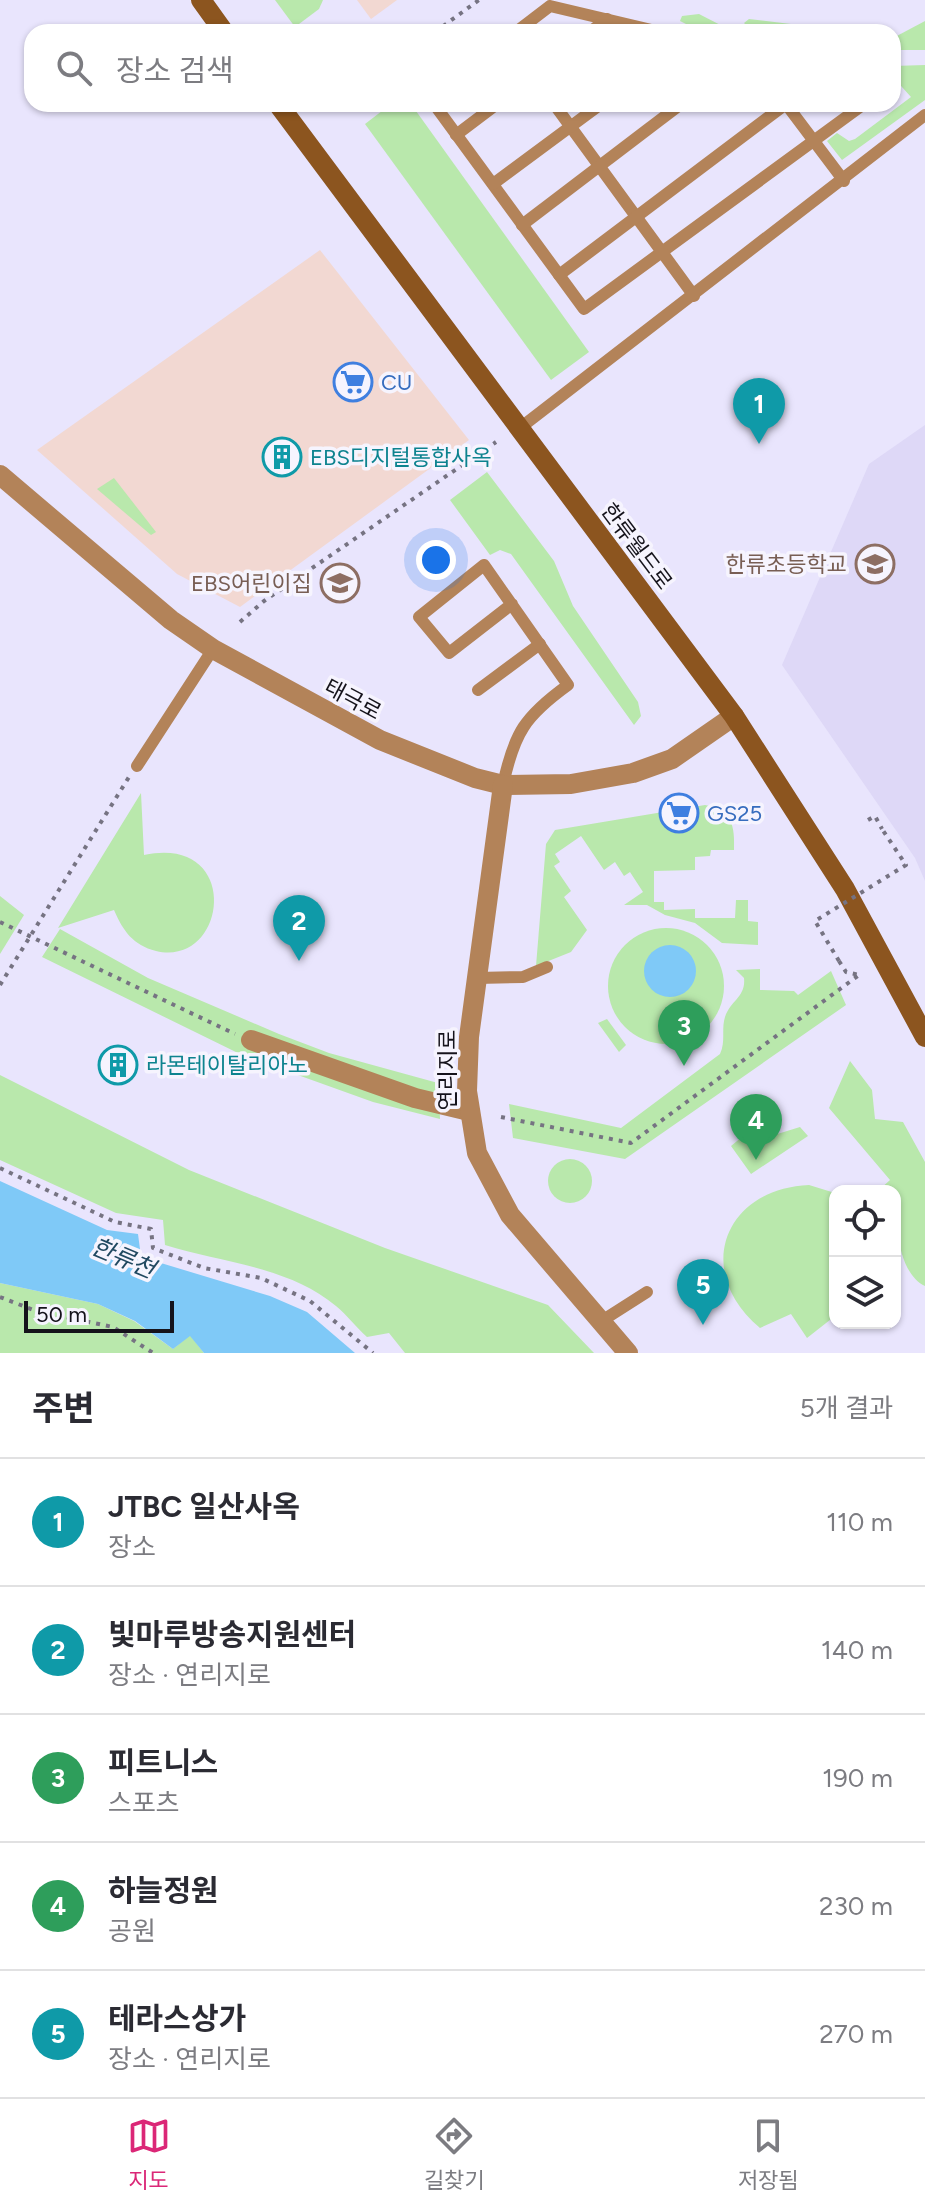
<!DOCTYPE html>
<html lang="ko">
<meta charset="utf-8">
<style>
:root{--surface:#fff;--page:#f2f2f3;--text:#2b2b33;--muted:#7c7c81;--line:#e1e1e2;--accent:#db2777}
body{margin:0;font-family:Figtree,"Noto Sans KR",sans-serif;background:var(--page);color:var(--text)}
.controls{position:absolute;right:24px;bottom:24px;display:grid;overflow:hidden;border-radius:16px;box-shadow:0 2px 6px #0004}
.controls button{width:72px;height:72px;display:grid;place-items:center;padding:0;border:0;border-bottom:2px solid var(--line);background:var(--surface);color:var(--text);font:40px sans-serif}
.scale{position:absolute;left:24px;bottom:20px;width:150px;box-sizing:border-box;padding-left:8px;border:4px solid #15131b;border-top:0;font-size:22px;line-height:28px;white-space:nowrap;color:#15131b;-webkit-text-stroke:6px #f6f4fe;paint-order:stroke}
.you{position:absolute;left:436px;top:560px;width:28px;height:28px;margin:-20px;border:6px solid #fff;border-radius:50%;background:#1a73e8;box-shadow:0 0 0 12px #1a73e833}
.badge{display:grid;place-items:center;width:52px;height:52px;border-radius:50%;background:var(--accent);color:#fff;font-size:26px;font-weight:700}
.pin{position:absolute;translate:-50% -66px;filter:drop-shadow(0 2px 4px #0008)}
.pin::after{content:'';position:absolute;top:42px;width:28px;height:24px;background:inherit;clip-path:polygon(0 0,100% 0,50% 100%)}
.list{margin:0;padding:0;list-style:none}
h2{display:flex;justify-content:space-between;align-items:center;height:104px;margin:0;padding:0 32px;font-size:34px}
h2 small{font-size:26px;font-weight:400;color:var(--muted)}
.list li{display:grid;grid-template-columns:52px 1fr auto;gap:24px;align-items:center;box-sizing:border-box;height:128px;padding:0 32px;border-top:2px solid var(--line)}
.list b{display:block;font-size:30px;white-space:nowrap}
.list p{margin:0;font-size:26px;white-space:nowrap;color:var(--muted)}
.list em{font-size:26px;font-style:normal;color:var(--muted)}
.icon{flex:none;width:44px;height:44px;fill:none;stroke:currentColor;stroke-width:2;stroke-linecap:round;stroke-linejoin:round}
.map{position:relative;flex:none;width:925px;height:1353px;overflow:hidden}
.search{position:absolute;background:var(--surface);box-shadow:0 2px 6px #0004;left:24px;right:24px;top:24px;height:88px;display:flex;align-items:center;gap:20px;box-sizing:border-box;padding:0 28px;border-radius:24px;color:var(--muted);font-size:30px}
.sheet{height:744px;background:var(--surface)}
nav{display:flex;justify-content:space-around;align-items:center;box-sizing:border-box;height:112px;border-top:2px solid var(--line);background:var(--surface);font-size:22px;color:var(--muted)}
nav a{display:grid;justify-items:center;gap:4px}
nav .on{color:var(--accent)}
.map>svg:first-child{display:block}
</style>
<div class="map">
<svg width="925" height="1353" viewBox="0 0 925 1353">
<rect width="100%" height="100%" fill="#e9e5fd"/>
<g fill="#f2d8d2">
<polygon points="357,0 397,0 371,19"/>
<polygon points="320,250 469,440 240,607 177,574 37,450"/>
</g>
<polygon fill="#ded8f7" points="925,425 925,881 915,858 782,665 869,464"/>
<g fill="#b9e8ac">
<polygon points="275,0 323,0 319,9 295,27"/>
<polygon points="699,14 734,32 702,32 680,21 682,16"/>
<polygon points="749,19 857,32 753,32 744,23"/>
<polygon points="925,21 925,50 893,50 893,38"/>
<polygon points="925,65 925,100 842,160 827,141 837,133 849,141 855,139 911,97 893,77 893,66"/>
<polygon points="391,104 411,104 589,352 551,380 365,124"/>
<polygon points="487,472 554,561 573,606 638,702 641,716 634,725 511,554 500,550 490,555 450,500"/>
<polygon points="114,478 156,532 151,535 97,489"/>
<path d="M141 793 144 855C243 834 228 968 156 951 133 945 123 931 114 910L58 928Z"/>
<path d="M705 805C732 809 735 826 734 850H711L710 856 695 857V870L654 871V902H664V910L695 909V918H735L736 900H748V921L758 922V945L722 943 695 923 665 915 647 905H624L643 892 630 872 624 876 615 862 604 870 581 836 555 854 560 862 554 866 571 891 564 897 587 930 571 952 536 966 546 844 555 830Z"/>
<polygon points="0,896 24,915 0,954"/>
<circle cx="666" cy="986" r="58"/>
<polygon points="60,929 148,978 279,1034 329,1053 438,1083 440,1119 373,1102 242,1055 42,957"/>
<path d="M760 969V990L794 991 798 995 831 971 846 1005 625 1159 513 1138 509 1104 621 1128 720 1054C726 1041 721 1030 725 1017 731 1000 746 997 744 978L736 970Z"/>
<polygon points="607,1019 626,1045 619,1052 598,1023"/>
<path d="M850 1061 872 1090 875 1119 903 1122 925 1162V1286C897 1273 895 1219 895 1191H878L890 1180 829 1108Z"/>
<path d="M0 1075 189 1170 385 1248 548 1305 594 1353H405L389 1333 367 1337C356 1327 347 1315 336 1306 288 1266 222 1263 165 1245L163 1220 116 1213 0 1160Z"/>
<polygon points="754,1127 758,1140 800,1127 808,1136 751,1174 731,1146"/>
<circle cx="570" cy="1181" r="22"/>
<path d="M809 1185 835 1193V1316L807 1338 791 1314 760 1328C693 1272 723 1189 809 1185Z"/>
<polygon points="0,1283 98,1304 134,1321 173,1349 190,1335 204,1353 0,1353"/>
</g>
<g fill="#7fc9f7">
<circle cx="670" cy="971" r="26"/>
<polygon points="0,1181 107,1230 138,1234 141,1257 270,1296 307,1312 355,1353 204,1353 190,1336 173,1349 135,1321 98,1304 0,1283"/>
</g>
<g fill="none" stroke-linecap="round" stroke-linejoin="round">
<g stroke="#767382" stroke-width="4" stroke-dasharray="4 6" stroke-linecap="butt">
<polyline points="435,32 479,0"/>
<polyline points="240,622 264,601 496,442"/>
<polyline points="868,820 875,816 882,829"/>
<polyline points="0,922 235,1034"/>
<polyline points="839,961 846,972 859,975"/>
<polyline points="0,985 129,777"/>
<polyline points="501,1117 631,1143 859,975"/>
<polyline points="0,1168 115,1222 151,1229 153,1248 204,1268 261,1278 310,1301 373,1353"/>
<polyline points="0,1297 36,1311 113,1327 153,1353"/>
</g>
<g stroke="#b38359" stroke-width="12">
<polyline points="516,32 550,6 660,32"/>
<polyline points="590,32 607,19"/>
<polyline points="434,104 584,309 864,104"/>
<polyline points="554,104 694,296"/>
<polyline points="786,104 844,181"/>
<polyline points="456,135 497,104"/>
<polyline points="493,184 601,104"/>
<polyline points="522,225 681,104"/>
<polyline points="559,275 786,104"/>
<polyline points="520,428 925,115"/>
<polyline points="478,690 540,644"/>
<polyline points="137,766 213,649"/>
<path d="M503 785C514 733 525 716 568 685L484 565 419 617 449 653 512 604"/>
<polyline points="477,978 523,977 547,967"/>
<polyline points="600,1322 647,1292"/>
</g>
<g stroke="#b38359" stroke-width="20">
<polyline points="0,475 171,620 213,649 380,740 475,778 503,785 571,784 633,773 672,759 734,716"/>
<polyline points="251,1040 415,1098 469,1111"/>
</g>
<polyline stroke="#b38359" stroke-width="20" points="503,785 469,1037 467,1091 477,1153 510,1215 628,1353"/>
<g stroke="#8c551f" stroke-width="20">
<polyline points="201,0 224,32"/>
<polyline points="278,104 734,716 845,889 925,1037"/>
</g>
<polyline stroke="#767382" stroke-width="4" stroke-dasharray="4 6" stroke-linecap="butt" points="839,961 815,921 906,865 882,829"/>
</g>
<defs>
<g id="supermarket-ring" transform="scale(2)"><circle r="9.5" fill="#f6f4fe" stroke="#3f7fe0" stroke-width="1.5"/><path d="M-6-5.5h2.5l.6 2H6L4.5 2H-2.5L-4.4-4H-6ZM-1.5 3.2a1.3 1.3 0 1 0 .1 0ZM3 3.2a1.3 1.3 0 1 0 .1 0Z" fill="#3f7fe0"/></g>
<g id="building-ring" transform="scale(2)"><circle r="9.5" fill="#f6f4fe" stroke="#0f9aa8" stroke-width="1.5"/><path d="M-4-6H4V6H1V3H-1V6H-4ZM-2.5-4.3h1.7v1.8h-1.7ZM.8-4.3h1.7v1.8H.8ZM-2.5-1h1.7V.8h-1.7ZM.8-1h1.7V.8H.8Z" fill="#0f9aa8"/></g>
<g id="school-ring" transform="scale(2)"><circle r="9.5" fill="#f6f4fe" stroke="#8d6e63" stroke-width="1.5"/><path d="M0-5L7-2L0 1L-7-2ZM-4 1L0 2.5L4 1V4Q0 6-4 4Z" fill="#8d6e63"/></g>
</defs>
<g fill-rule="evenodd">
<use href="#supermarket-ring" x="353" y="382"/>
<use href="#building-ring" x="282" y="457"/>
<use href="#school-ring" x="875" y="564"/>
<use href="#school-ring" x="340" y="583"/>
<use href="#supermarket-ring" x="679" y="813"/>
<use href="#building-ring" x="118" y="1065"/>
</g>
<g text-anchor="middle" stroke-width="7" stroke-linejoin="round" paint-order="stroke">
<g font-size="22" fill="#366cbe" stroke="#f6f4fe" text-anchor="start">
<text x="381" y="390">CU</text>
<text x="707" y="821">GS25</text>
</g>
<g font-size="22" fill="#0d838f" stroke="#f6f4fe" text-anchor="start">
<text x="310" y="465">EBS디지털통합사옥</text>
<text x="146" y="1073">라몬테이탈리아노</text>
</g>
<g font-size="22" fill="#15131b" stroke="#f6f4fe">
<text transform="translate(637 546) rotate(53)" y="8">한류월드로</text>
<text transform="translate(353 699) rotate(28)" y="8">태극로</text>
<text transform="translate(447 1070) rotate(-90)" y="8">연리지로</text>
</g>
<g font-size="22" fill="#785e54" stroke="#f6f4fe" text-anchor="end">
<text x="847" y="572">한류초등학교</text>
<text x="312" y="591">EBS어린이집</text>
</g>
<g font-size="24" font-style="italic" fill="#214961" stroke="#f6f4fe">
<text transform="translate(123 1258) rotate(23)" y="8">한류천</text>
</g>
</g>
</svg>
<div class="controls">
<button><svg class="icon" aria-label="locate" viewBox="0 0 24 24"><circle cx="12" cy="12" r="6"/><path d="M12 2v4M12 18v4M2 12h4M18 12h4"/></svg></button>
<button><svg class="icon" aria-label="layers" viewBox="0 0 24 24"><path d="M12 4l9 5-9 5-9-5zM3 14l9 5 9-5"/></svg></button>
</div>
<div class="scale">50 m</div>
<div class="you"></div>
<div class="pin badge" style="left:759px;top:444px;background:#0f9aa8">1</div>
<div class="pin badge" style="left:299px;top:961px;background:#0f9aa8">2</div>
<div class="pin badge" style="left:684px;top:1066px;background:#2e9e5b">3</div>
<div class="pin badge" style="left:756px;top:1160px;background:#2e9e5b">4</div>
<div class="pin badge" style="left:703px;top:1325px;background:#0f9aa8">5</div>
<div class="search"><svg class="icon" aria-label="search" viewBox="0 0 24 24"><circle cx="10" cy="10" r="6"/><path d="M15 15l6 6"/></svg>장소 검색</div>
</div>
<section class="sheet">
<h2>주변<small>5개 결과</small></h2>
<ul class="list">
<li><span class="badge" style="background:#0f9aa8">1</span><div><b>JTBC 일산사옥</b><p>장소</p></div><em>110 m</em></li>
<li><span class="badge" style="background:#0f9aa8">2</span><div><b>빛마루방송지원센터</b><p>장소 · 연리지로</p></div><em>140 m</em></li>
<li><span class="badge" style="background:#2e9e5b">3</span><div><b>피트니스</b><p>스포츠</p></div><em>190 m</em></li>
<li><span class="badge" style="background:#2e9e5b">4</span><div><b>하늘정원</b><p>공원</p></div><em>230 m</em></li>
<li><span class="badge" style="background:#0f9aa8">5</span><div><b>테라스상가</b><p>장소 · 연리지로</p></div><em>270 m</em></li>
</ul>
</section>
<nav>
<a class="on"><svg class="icon" aria-label="map" viewBox="0 0 24 24"><path d="M3 6l6-2 6 2 6-2v14l-6 2-6-2-6 2zM9 4v14M15 6v14"/></svg>지도</a>
<a><svg class="icon" aria-label="directions" viewBox="0 0 24 24"><path d="M12 3l9 9-9 9-9-9zM9 14v-3h6M13 9l2 2-2 2"/></svg>길찾기</a>
<a><svg class="icon" aria-label="saved" viewBox="0 0 24 24"><path d="M7 4h10v16l-5-4-5 4z"/></svg>저장됨</a>
</nav>
